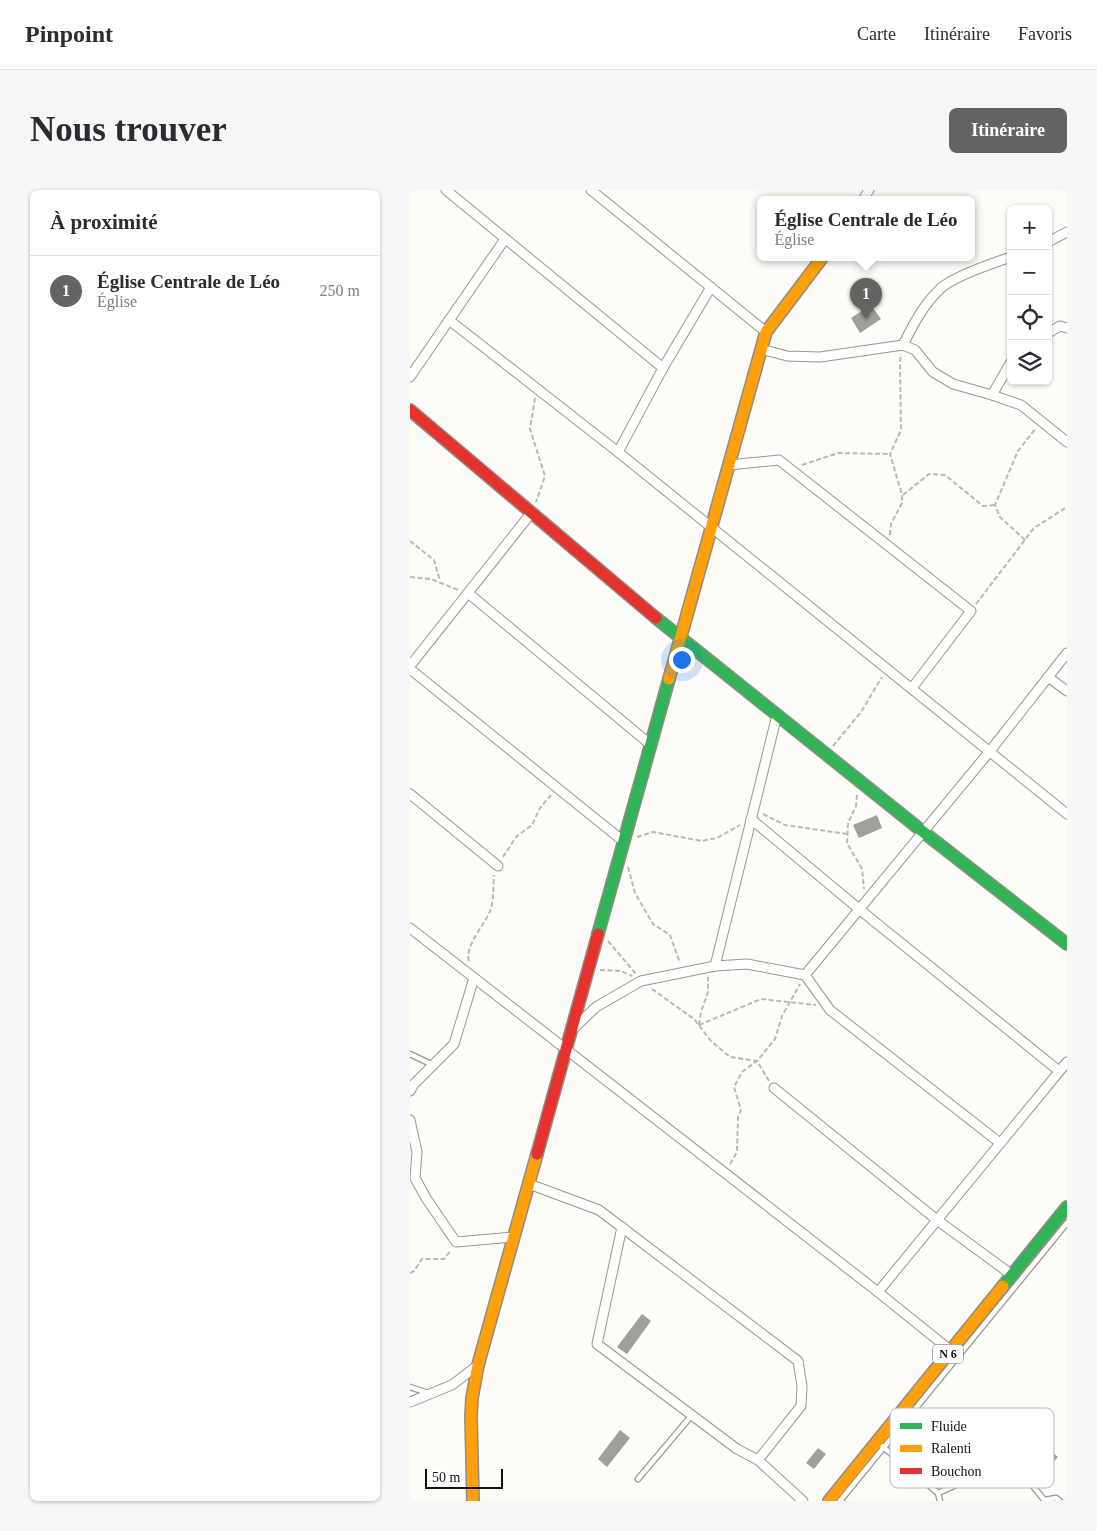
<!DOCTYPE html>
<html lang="fr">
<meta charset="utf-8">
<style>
:root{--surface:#fff;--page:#f7f7f7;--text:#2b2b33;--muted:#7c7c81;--line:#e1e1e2;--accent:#646362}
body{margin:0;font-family:"Times New Roman",serif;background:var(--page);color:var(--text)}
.controls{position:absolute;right:15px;top:15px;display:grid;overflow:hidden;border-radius:8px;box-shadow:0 1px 4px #0004}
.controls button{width:45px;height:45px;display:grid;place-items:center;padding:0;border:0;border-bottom:1px solid var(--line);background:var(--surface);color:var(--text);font:25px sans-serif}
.scale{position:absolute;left:15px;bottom:12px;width:78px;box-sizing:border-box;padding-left:5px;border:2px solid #111;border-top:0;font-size:14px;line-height:18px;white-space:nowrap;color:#111;-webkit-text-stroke:4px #fff;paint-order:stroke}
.you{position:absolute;left:271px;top:469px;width:18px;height:18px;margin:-12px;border:4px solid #fff;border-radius:50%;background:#1a73e8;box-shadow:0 0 0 8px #1a73e833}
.badge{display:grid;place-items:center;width:32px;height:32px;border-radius:50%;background:var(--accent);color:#fff;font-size:16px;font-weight:700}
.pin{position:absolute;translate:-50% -41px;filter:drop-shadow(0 1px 2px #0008)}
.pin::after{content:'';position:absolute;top:26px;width:18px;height:15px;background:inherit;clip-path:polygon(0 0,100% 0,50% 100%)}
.popup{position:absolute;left:347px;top:6px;width:218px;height:65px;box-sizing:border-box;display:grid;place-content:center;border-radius:8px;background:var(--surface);filter:drop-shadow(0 1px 4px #0005);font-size:16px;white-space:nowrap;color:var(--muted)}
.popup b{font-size:19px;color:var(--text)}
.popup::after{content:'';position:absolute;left:50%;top:100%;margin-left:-10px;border:10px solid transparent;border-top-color:var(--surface)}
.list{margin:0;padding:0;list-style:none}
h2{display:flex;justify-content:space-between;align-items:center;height:65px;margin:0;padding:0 20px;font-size:21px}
h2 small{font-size:16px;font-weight:400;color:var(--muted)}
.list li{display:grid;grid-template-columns:32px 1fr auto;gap:15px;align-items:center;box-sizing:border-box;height:70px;padding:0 20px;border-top:1px solid var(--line)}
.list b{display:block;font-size:19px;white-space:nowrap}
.list p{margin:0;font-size:16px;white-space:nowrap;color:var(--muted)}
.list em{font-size:16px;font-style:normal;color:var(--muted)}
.icon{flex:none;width:28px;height:28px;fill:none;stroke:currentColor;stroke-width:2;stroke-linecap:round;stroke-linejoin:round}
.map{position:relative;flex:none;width:657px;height:1311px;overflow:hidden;border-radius:8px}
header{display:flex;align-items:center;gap:30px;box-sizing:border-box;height:70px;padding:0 25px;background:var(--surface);border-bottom:1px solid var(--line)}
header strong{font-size:24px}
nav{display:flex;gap:28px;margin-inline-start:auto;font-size:18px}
.intro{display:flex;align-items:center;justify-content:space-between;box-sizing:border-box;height:120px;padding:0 30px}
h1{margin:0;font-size:35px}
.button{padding:12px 22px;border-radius:8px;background:var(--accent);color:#fff;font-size:18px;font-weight:700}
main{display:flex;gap:30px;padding:0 30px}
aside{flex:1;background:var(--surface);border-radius:8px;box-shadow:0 1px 4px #0004}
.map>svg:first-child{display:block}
</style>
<header>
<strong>Pinpoint</strong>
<nav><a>Carte</a><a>Itinéraire</a><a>Favoris</a></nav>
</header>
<div class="intro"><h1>Nous trouver</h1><a class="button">Itinéraire</a></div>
<main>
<aside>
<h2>À proximité<small></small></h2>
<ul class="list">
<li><span class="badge">1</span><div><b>Église Centrale de Léo</b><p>Église</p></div><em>250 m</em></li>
</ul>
</aside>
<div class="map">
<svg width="657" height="1311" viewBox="0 0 657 1311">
<rect width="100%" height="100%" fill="#fdfcf7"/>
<g fill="#a19f9c">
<polygon points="461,115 471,129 450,143 441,128"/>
<polygon points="467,625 472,638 449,648 443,635"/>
<polygon points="232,1124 241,1131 217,1164 207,1157"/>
<polygon points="210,1240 220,1248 197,1277 188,1269"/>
<polygon points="408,1258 416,1264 404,1279 396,1273"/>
<polygon points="639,1260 648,1267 640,1275 632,1268"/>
</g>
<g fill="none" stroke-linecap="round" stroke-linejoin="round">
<g stroke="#979795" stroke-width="7">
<g id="lane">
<polyline points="0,864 23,875"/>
<polyline points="0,1197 18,1203"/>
<polyline points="472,1256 528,1303 530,1311"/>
<polyline points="228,1289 282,1225"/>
<polyline points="528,1303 580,1280 614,1285 635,1311"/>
<polyline points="635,1310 646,1308 650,1311"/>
<polyline points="430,1311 657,1033"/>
</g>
</g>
<g stroke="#979795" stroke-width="11">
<g id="street">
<polyline points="36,0 253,178"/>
<polyline points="181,0 356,142"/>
<polyline points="453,10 459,0"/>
<polyline points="638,52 657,42"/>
<polyline points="39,130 208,262 657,624"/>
<polyline points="638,143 650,136 657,138"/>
<path d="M493 155C503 135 513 115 530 99 542 87 583 73 601 67"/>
<polyline points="351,159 377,166 410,167 493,155 505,160 523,182 543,194 582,205 611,215 657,252"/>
<polyline points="0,187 95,49"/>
<polyline points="582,205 601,172"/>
<polyline points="208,262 253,178 301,97"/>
<polyline points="319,275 369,270 561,421 502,498"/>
<polyline points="58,403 241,555"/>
<polyline points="0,476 122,322"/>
<polyline points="0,479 213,651"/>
<polyline points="638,487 657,501"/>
<polyline points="0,604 88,676"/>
<polyline points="341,629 449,719 649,881"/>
<polyline points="0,738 468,1102 540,1160"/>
<polyline points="305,776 367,525"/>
<polyline points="395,785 580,561 657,463"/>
<polyline points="162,840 186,817 231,791 305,776 337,774 395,785 420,820 590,953"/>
<polyline points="364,898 527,1030 602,1085"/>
<polyline points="0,901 4,894 44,854 64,788"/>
<polyline points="0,930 7,962 5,988 16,1008 46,1052 104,1047"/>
<polyline points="119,994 189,1020 388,1171 392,1196 391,1216 348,1270"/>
<polyline points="212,1037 187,1154 327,1259 348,1270 393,1311"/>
<polyline points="468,1102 657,872"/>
<polyline points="0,1212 42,1195 68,1175"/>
</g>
</g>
<g stroke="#8e8d8b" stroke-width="14">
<g id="fast">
<polyline points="246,428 512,641 657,754"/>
<polyline points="188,744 259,489"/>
<polyline points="593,1096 657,1017"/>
</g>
</g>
<g stroke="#8e8d8b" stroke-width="14">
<g id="slow">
<polyline points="259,489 356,142 412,68"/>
<polyline points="63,1311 61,1226 62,1208 68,1175 127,964"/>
<polyline points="419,1311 593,1096"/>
</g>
</g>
<g stroke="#8e8d8b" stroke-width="14">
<g id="jam">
<polyline points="0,220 246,428"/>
<polyline points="127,964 188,744"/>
</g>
</g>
<g stroke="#b9b9b8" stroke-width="2" stroke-dasharray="5 2.5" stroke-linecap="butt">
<polyline points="125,208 120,239 135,286 126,312"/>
<polyline points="392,275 428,263 480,264"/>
<polyline points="493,305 519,284 535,285 573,316 585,315"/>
<polyline points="480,345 481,334 492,313 492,305 480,264 491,240 490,172 491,164"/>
<polyline points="615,350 590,327 585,315 608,261 626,238"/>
<polyline points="0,351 24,370 30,391"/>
<polyline points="0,387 21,389 48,400"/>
<polyline points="566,414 624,338 657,317"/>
<polyline points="423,556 451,522 472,487"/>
<polyline points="447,605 446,616 438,633 437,653 452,679 454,699"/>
<polyline points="353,624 375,635 437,644"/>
<polyline points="227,647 243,642 292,651 307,648 330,635"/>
<polyline points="93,667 106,647 122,635 130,618 141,605"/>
<polyline points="218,677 225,703 243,734 260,745 270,773"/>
<polyline points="198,751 226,784"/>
<path d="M59 771C54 757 75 734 80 721 84 711 83 696 84 685"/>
<polyline points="190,780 211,781 222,786"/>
<polyline points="242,799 284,829 301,851 320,867 347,871 359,891"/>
<polyline points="289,835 351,809 406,815"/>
<polyline points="289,835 291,822 298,802 298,787"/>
<polyline points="320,974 327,962 328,927 331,920 324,897 332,882 347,871 365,849 372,826 390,794"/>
<polyline points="0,1083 4,1081 12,1069 34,1069 41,1060"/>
</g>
<use href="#lane" stroke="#fffffe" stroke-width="4.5"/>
<use href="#street" stroke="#fffffe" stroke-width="9"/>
<use href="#fast" stroke="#30b455" stroke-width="11"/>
<use href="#slow" stroke="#ff9f0a" stroke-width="11"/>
<use href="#jam" stroke="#e5322d" stroke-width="11"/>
</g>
<g text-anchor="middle" stroke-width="5" stroke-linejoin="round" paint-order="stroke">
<rect fill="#fff" stroke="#585858" stroke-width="1" x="523" y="1154.5" width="30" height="19" rx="4"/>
<g font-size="12" font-weight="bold" fill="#111">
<text x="538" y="1168">N 6</text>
</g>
</g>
<rect x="480" y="1218" width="164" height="80" rx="8" fill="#fff" stroke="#b8b8b8" stroke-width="1"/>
<rect x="490" y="1233" width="22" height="6" fill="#30b455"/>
<rect x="490" y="1255" width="22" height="7" fill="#ff9f0a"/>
<rect x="490" y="1278" width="22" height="6" fill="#e5322d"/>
<g font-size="14" fill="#111">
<text x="521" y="1241">Fluide</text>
<text x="521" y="1263">Ralenti</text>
<text x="521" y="1286">Bouchon</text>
</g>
</svg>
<div class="controls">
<button>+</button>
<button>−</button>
<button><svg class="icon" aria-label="locate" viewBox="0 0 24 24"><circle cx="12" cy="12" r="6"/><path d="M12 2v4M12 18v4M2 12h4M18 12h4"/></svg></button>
<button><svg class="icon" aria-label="layers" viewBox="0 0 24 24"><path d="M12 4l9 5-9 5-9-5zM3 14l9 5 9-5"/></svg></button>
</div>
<div class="scale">50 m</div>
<div class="you"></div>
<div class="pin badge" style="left:456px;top:129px">1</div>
<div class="popup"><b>Église Centrale de Léo</b>Église</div>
</div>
</main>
